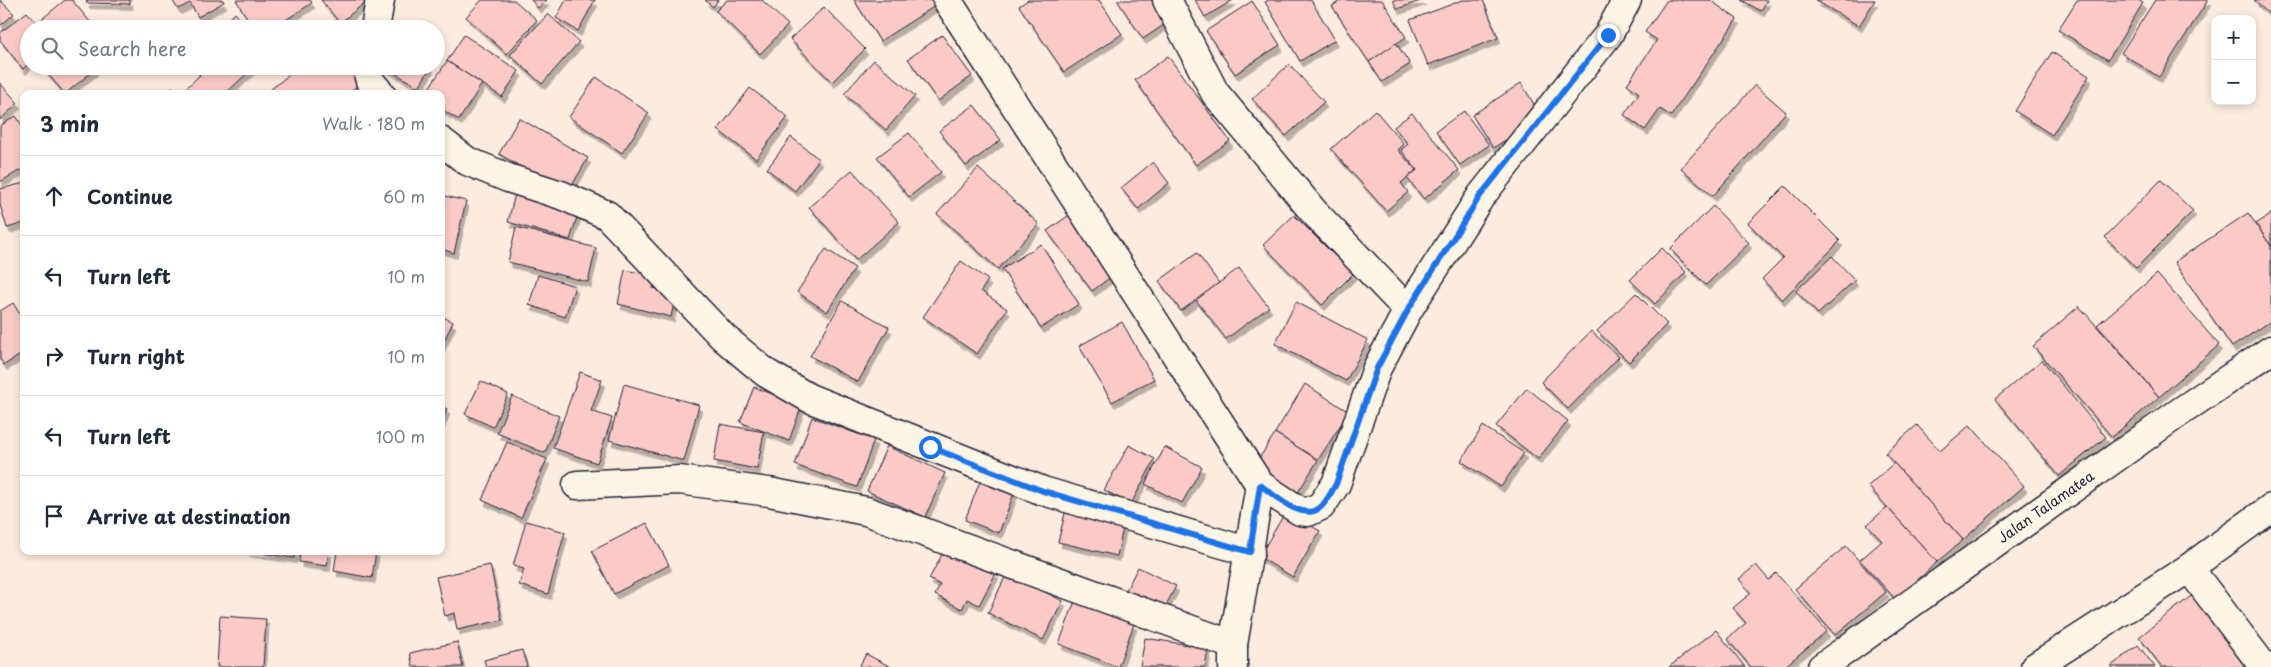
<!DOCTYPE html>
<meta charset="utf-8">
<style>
:root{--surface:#fff;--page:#f2f2f3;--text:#1f2937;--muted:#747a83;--line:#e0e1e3}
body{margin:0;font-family:"Playpen Sans",sans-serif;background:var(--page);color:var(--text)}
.controls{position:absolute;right:15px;top:15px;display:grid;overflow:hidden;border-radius:10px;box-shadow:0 2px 8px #0003}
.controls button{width:45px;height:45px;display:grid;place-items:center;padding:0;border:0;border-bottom:1px solid var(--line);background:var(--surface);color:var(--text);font:25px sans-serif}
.stop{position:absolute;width:15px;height:15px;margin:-11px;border:4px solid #1a73e8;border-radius:50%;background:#fff}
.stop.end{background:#1a73e8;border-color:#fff;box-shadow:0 1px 5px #0008}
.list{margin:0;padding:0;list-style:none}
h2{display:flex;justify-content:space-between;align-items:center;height:65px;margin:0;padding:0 20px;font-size:21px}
h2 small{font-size:16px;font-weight:400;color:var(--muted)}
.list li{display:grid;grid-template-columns:32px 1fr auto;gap:15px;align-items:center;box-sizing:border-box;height:80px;padding:0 20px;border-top:1px solid var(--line)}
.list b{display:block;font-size:19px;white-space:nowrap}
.list em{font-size:16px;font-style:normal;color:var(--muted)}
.icon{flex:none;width:28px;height:28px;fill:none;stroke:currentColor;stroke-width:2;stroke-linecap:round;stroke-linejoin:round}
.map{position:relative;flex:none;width:2271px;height:667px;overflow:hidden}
.search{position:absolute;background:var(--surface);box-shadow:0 2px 8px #0003;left:20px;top:20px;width:425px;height:55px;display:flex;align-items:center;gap:12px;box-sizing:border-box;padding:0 18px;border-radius:28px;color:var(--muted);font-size:19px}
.panel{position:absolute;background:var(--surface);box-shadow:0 2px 8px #0003;left:20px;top:90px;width:425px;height:465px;border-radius:10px}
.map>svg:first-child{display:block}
</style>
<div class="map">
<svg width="2271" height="667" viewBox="0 0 2271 667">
<defs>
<filter id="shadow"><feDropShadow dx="3" dy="5.5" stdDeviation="0" flood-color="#0004"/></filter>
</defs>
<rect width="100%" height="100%" fill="#fcecdf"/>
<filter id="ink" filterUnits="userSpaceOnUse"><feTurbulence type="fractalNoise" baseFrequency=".02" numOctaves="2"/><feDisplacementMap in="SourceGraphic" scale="10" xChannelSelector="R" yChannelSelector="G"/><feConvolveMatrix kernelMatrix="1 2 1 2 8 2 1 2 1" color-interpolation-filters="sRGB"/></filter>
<g filter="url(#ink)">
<g fill="#fbcac7" stroke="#22223b" filter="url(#shadow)">
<polygon points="0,0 14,14 0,26"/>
<polygon points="65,0 72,0 96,29 29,29 29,63 23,69 0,40 0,33 27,12 37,23"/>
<polygon points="87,0 130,0 130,4 86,3"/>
<polygon points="172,0 223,0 224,2 198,17 190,3 178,9"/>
<polygon points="236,0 310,0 312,3 272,29 254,29"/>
<polygon points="321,0 368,0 340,23"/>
<polygon points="482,0 514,0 537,20 507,54 466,17"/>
<polygon points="531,0 547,0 538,8"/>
<polygon points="566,0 595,0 578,31 556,18"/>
<polygon points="705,0 718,0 713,7"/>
<polygon points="727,0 762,0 788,25 760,54 716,11"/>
<polygon points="854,0 931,0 935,6 880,41"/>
<polygon points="1028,0 1099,0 1122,34 1064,72 1019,6"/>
<polygon points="1117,0 1163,0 1174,18 1143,39"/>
<polygon points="1195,0 1233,0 1205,17"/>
<polygon points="1269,0 1311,0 1335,40 1300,61 1265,2"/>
<polygon points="1342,0 1382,0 1406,37 1369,62 1332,6"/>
<polygon points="1393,0 1423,0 1397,9"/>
<polygon points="1463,0 1483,0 1498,38 1428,65 1410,20"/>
<polygon points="1667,0 1710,0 1737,19 1671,116 1660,109 1645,130 1624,115 1639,93 1627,84 1657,40 1645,32"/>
<polygon points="1741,0 1767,0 1761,11"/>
<polygon points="1815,0 1875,0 1859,26"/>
<polygon points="2077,0 2138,0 2143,3 2108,60 2058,30"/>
<polygon points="2155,0 2208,0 2159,77 2121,53"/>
<polygon points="2254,0 2271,0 2271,16"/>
<polygon points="1252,1 1280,45 1235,74 1206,31"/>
<polygon points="824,7 865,49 832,82 790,39"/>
<polygon points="235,13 249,29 218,29"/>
<polygon points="548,14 579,42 542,84 510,55"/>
<polygon points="464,35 519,71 502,97 447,61"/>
<polygon points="942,35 972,76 938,101 908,59"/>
<polygon points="1396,43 1410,64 1382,82 1369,62"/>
<polygon points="2052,52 2089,76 2052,135 2015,111"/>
<polygon points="1168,56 1230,141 1196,165 1135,80"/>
<polygon points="874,60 915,96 886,130 844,94"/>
<polygon points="447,61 482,84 459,120 441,109 441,94 425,94"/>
<polygon points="1289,64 1324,102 1286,136 1252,99"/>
<polygon points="41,66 99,66 65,94"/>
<polygon points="193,66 255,66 225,94 187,94 184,90 200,75"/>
<polygon points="300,66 348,66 361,83 347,94 265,94"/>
<polygon points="382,66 431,66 419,87"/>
<polygon points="596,77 649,113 622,153 569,117"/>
<polygon points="0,83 18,103 0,120"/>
<polygon points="1521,83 1542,117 1493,148 1472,115"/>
<polygon points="1755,85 1786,112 1713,196 1681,168"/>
<polygon points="173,87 179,94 164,94"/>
<polygon points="750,88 788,117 756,159 718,130"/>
<polygon points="974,105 1001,140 966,166 939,131"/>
<polygon points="1375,110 1404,144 1398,150 1416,170 1401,183 1408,192 1386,211 1331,149"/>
<polygon points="1464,111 1489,145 1460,165 1436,131"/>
<polygon points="1412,113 1459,170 1424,199 1407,178 1417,170 1401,150 1408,144 1394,127"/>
<polygon points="16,116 24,128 24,168 0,182 0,126"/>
<polygon points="519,118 588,158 567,194 499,154"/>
<polygon points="909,133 941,172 909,197 877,157"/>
<polygon points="791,137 819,159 795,191 767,169"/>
<polygon points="1153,162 1169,183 1138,209 1121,188"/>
<polygon points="978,168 1039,224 998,269 937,214"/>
<polygon points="852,170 899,222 856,260 809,207"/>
<polygon points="2161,180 2193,211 2136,268 2105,237"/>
<polygon points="24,183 24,223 7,228 0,205 0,189"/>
<polygon points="517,186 581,204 570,240 508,222"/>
<polygon points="1785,186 1840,241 1782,300 1762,279 1783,258 1748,223"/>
<polygon points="441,195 466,201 454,253 441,249"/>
<polygon points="1713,206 1749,243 1706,285 1670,249"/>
<polygon points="1072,213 1116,273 1092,291 1047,231"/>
<polygon points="2248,213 2271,246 2271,321 2232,347 2174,262"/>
<polygon points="2271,214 2271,246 2256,224"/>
<polygon points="1294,215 1353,274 1322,305 1263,245"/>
<polygon points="516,227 596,248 588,282 508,262"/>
<polygon points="1041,244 1079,304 1041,328 1002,269"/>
<polygon points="1662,248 1686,272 1655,304 1630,280"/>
<polygon points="826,249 855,268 827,312 797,292"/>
<polygon points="1197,253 1219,283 1181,311 1159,281"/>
<polygon points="1832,256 1855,280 1818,314 1796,291"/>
<polygon points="961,261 988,280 981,291 1007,309 977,354 923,317"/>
<polygon points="1239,268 1269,307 1226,339 1196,300"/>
<polygon points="625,270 656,276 653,288 676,293 671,317 618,304"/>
<polygon points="2157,274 2219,345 2159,397 2097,325"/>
<polygon points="538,275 575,286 565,317 529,305"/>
<polygon points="1636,293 1667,324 1629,362 1597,331"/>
<polygon points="842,301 889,327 858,382 810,356"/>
<polygon points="1296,302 1368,340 1346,381 1275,344"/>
<polygon points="13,303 24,321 24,353 4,365 0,359 0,311"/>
<polygon points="2079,306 2159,397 2112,437 2033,346"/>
<polygon points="441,316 453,322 441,347"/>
<polygon points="1122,322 1154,379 1112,402 1079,346"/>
<polygon points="1591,331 1619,357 1568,409 1541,382"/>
<polygon points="2042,360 2106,437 2059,476 1995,399"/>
<polygon points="580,372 602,380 591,411 612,418 597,463 553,448"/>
<polygon points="481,381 508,394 493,427 465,414"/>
<polygon points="624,384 699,405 684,461 609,440"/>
<polygon points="1305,384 1349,412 1318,460 1275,433"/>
<polygon points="754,387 802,405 789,441 740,422"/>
<polygon points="1527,388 1568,421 1538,459 1496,426"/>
<polygon points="512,396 559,416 545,453 497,433"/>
<polygon points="441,406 447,409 441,424"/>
<polygon points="812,417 874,440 857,487 795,465"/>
<polygon points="720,424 764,432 757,469 714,461"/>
<polygon points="1917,425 1940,451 1970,425 2024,486 1963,540 1885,453"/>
<polygon points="1483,426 1524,453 1501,487 1461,461"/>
<polygon points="1275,433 1318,460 1297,494 1254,467"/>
<polygon points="507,442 547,459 521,518 482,500"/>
<polygon points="1129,445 1155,459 1131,504 1104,490"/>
<polygon points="887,446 945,473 925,517 867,491"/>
<polygon points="1165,447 1202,467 1182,503 1145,484"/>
<polygon points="1894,463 1963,540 1937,562 1868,486"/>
<polygon points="982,476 1016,488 999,533 965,520"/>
<polygon points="1067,505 1125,519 1117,556 1058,542"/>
<polygon points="1887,507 1937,562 1896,600 1860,560 1882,541 1867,525"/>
<polygon points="1286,511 1320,531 1293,577 1259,557"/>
<polygon points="526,521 565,532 548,594 519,585 524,569 513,566"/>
<polygon points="647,523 669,565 614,594 592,551"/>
<polygon points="1846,546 1886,592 1835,635 1795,589"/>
<polygon points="946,547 996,573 979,605 967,599 962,609 935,595 940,585 929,579"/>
<polygon points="246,551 295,551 294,558"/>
<polygon points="300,551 329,551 327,566 299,562"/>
<polygon points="337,551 376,551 372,578 334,571"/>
<polygon points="490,565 502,620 457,630 454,613 445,616 436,577"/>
<polygon points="1756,565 1769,580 1776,573 1827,631 1784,667 1751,667 1727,639 1746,623 1733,608 1751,593 1739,579"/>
<polygon points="1138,567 1176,586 1162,613 1124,594"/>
<polygon points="1007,573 1063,601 1043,640 988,613"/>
<polygon points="2195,593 2253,667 2162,667 2139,637"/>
<polygon points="1075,601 1134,624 1118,667 1059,644"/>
<polygon points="220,616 266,619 263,667 217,667"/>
<polygon points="1716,630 1745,667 1669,667"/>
<polygon points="1145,638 1208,648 1205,667 1140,667"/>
<polygon points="457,642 463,667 413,667 410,653"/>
<polygon points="2138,645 2155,667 2110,667"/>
<polygon points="522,650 527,667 486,667 484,660"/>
<polygon points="866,654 891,667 859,667"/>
</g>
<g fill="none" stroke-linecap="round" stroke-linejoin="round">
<g stroke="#22223b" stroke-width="31">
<g id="street">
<polyline points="947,0 1260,485 1300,511 1308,512 1321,506 1336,484 1377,368 1408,310 1481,196 1608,35 1627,0"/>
<polyline points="1167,0 1215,93 1313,211 1408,310"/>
<polyline points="375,29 380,0"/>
<polyline points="366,66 370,81 381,94"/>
<polyline points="441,141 467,161 508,178 561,195 607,215 723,337 766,373 809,398 1043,491 1250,552"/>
<polyline points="577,485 679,480 769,492 866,511 1233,645"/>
<polyline points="2189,568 2264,667"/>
<polyline points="1233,667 1233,645 1260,485"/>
<polyline points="2035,667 2189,568 2271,508"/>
</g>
</g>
<g stroke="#22223b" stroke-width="31">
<polyline id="secondary" points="1822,667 2177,414 2271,350"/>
</g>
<use href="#street" stroke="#fcf5e5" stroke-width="28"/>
<use href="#secondary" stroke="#fcf5e5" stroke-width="28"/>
</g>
</g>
<g fill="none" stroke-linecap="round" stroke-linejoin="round" filter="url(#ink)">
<path stroke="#1a73e8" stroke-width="6" d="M930 447 1043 491 1250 552 1260 485C1275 495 1302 523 1321 507 1327 501 1332 491 1336 484L1377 368 1408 310 1480 196 1608 35"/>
</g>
<g text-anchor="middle" stroke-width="4.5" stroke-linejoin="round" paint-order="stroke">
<g font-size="14" fill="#22223b" stroke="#fcf5e5">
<text transform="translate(2046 507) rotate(-35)" y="5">Jalan Talamatea</text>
</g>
</g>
</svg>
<div class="controls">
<button>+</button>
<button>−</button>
</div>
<div class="stop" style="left:930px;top:447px"></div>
<div class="stop end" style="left:1608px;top:35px"></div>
<div class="search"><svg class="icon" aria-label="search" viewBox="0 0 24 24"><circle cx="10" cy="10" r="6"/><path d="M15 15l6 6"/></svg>Search here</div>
<section class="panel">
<h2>3 min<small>Walk · 180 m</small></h2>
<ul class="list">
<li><svg class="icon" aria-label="ahead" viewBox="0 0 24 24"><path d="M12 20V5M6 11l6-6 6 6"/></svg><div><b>Continue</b></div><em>60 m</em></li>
<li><svg class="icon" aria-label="left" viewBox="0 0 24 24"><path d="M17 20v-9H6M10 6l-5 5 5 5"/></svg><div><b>Turn left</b></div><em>10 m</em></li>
<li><svg class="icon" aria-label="right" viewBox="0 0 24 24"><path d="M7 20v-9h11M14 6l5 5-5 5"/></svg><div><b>Turn right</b></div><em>10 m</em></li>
<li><svg class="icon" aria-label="left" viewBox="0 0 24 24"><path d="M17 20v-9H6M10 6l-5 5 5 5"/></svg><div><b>Turn left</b></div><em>100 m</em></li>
<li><svg class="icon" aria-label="arrive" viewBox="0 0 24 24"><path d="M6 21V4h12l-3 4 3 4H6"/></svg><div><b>Arrive at destination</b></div></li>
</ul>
</section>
</div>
